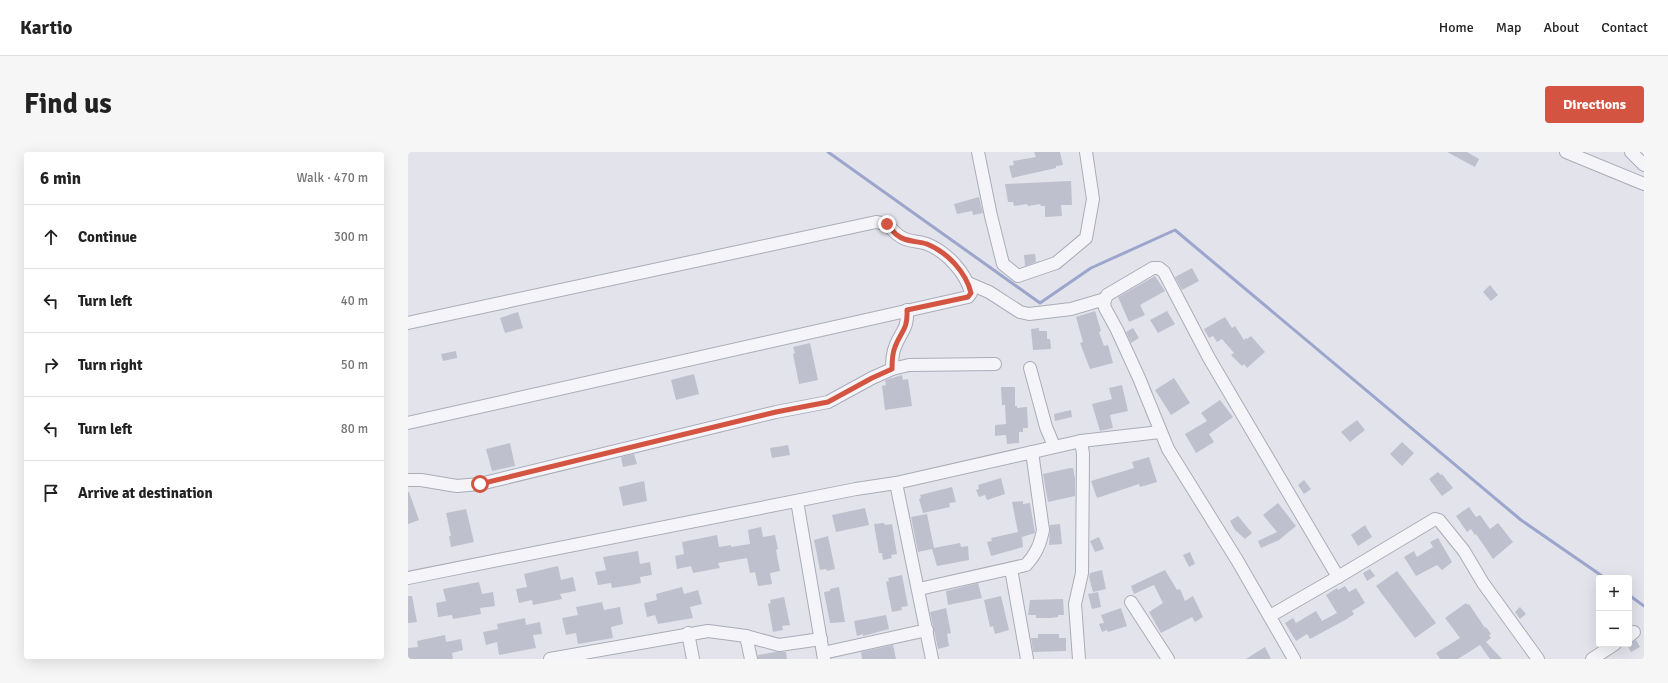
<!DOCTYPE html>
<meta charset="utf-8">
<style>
:root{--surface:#fff;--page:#f6f6f6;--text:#222;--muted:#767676;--line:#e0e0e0;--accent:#d45442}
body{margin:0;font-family:Signika,sans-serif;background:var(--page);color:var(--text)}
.controls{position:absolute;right:12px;bottom:12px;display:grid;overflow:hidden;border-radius:4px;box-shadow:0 4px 16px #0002}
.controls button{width:36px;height:36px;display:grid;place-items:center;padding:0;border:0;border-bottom:1px solid var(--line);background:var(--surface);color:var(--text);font:20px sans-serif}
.stop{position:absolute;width:12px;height:12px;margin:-9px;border:3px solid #d45442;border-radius:50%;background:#fff}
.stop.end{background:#d45442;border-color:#fff;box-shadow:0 1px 4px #0008}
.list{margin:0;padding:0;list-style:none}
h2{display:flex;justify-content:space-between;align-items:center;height:52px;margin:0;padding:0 16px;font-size:17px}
h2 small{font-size:13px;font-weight:400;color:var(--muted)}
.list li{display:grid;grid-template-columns:26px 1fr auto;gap:12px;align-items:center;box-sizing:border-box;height:64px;padding:0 16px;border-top:1px solid var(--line)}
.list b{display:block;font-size:15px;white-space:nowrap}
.list em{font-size:13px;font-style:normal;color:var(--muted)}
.icon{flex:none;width:22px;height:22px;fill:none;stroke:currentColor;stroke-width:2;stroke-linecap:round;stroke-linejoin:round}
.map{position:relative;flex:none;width:1236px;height:507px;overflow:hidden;border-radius:4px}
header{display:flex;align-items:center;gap:24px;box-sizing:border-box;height:56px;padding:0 20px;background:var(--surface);border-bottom:1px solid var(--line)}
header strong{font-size:19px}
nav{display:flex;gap:22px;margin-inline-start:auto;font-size:14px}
.intro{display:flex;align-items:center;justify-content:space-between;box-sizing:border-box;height:96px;padding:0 24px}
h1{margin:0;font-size:28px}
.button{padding:10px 18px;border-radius:4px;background:var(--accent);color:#fff;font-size:14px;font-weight:700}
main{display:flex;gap:24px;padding:0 24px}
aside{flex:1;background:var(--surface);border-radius:4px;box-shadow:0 4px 16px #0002}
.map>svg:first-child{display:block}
</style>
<header>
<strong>Kartio</strong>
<nav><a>Home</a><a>Map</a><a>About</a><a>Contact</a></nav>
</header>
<div class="intro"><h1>Find us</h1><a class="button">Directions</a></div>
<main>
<aside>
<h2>6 min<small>Walk · 470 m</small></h2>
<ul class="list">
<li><svg class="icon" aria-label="ahead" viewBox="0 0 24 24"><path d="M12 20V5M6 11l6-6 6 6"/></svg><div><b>Continue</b></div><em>300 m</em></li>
<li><svg class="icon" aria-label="left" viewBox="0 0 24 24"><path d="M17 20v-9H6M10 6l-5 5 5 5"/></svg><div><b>Turn left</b></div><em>40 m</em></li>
<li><svg class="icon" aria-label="right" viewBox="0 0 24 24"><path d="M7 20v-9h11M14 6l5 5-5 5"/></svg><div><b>Turn right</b></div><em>50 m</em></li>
<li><svg class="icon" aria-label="left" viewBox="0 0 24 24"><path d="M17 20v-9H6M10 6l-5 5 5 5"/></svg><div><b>Turn left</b></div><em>80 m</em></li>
<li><svg class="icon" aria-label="arrive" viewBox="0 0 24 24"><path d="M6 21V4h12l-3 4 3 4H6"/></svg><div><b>Arrive at destination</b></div></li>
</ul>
</aside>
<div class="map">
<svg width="1236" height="507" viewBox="0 0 1236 507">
<rect width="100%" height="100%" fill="#e2e3eb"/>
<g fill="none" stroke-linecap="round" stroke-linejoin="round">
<g stroke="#9ca6cc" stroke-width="3">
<polyline points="420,0 632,151 683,116 767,78 1113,368 1197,426"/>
<polyline points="1221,443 1236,454"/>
</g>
</g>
<g fill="#bfc0ce">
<polygon points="626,0 652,0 655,13 648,14 648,16 604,26 601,14 606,13 605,9 628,5"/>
<polygon points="1039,0 1059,0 1071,7 1067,15"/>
<polygon points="663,29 664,53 653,53 654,64 637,65 637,54 633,54 632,52 620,54 619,52 606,54 605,50 600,50 597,32"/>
<polygon points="571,45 575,61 565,63 564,59 549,62 546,52"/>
<polygon points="627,102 628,110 617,114 616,103"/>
<polygon points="784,116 791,129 774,138 767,125"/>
<polygon points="747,124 757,139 732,153 737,163 721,170 710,145"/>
<polygon points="1082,133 1090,143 1083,149 1075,140"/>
<polygon points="687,159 693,179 691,180 696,194 700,193 705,211 682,217 672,191 675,190 668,165"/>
<polygon points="759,159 767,172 750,181 742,168"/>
<polygon points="110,160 115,176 97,181 92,166"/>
<polygon points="817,165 824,176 827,174 836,188 838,186 839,187 843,184 857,200 839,216 836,212 834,214 823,203 826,201 814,187 809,190 805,184 801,186 796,177"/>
<polygon points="631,176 631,179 639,179 639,187 642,187 643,197 625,198 623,177"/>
<polygon points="725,176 731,186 723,191 718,180"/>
<polygon points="402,191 410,228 391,232 385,202 387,201 385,195"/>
<polygon points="48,199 49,206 35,209 33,202"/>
<polygon points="286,222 291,242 268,248 263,228"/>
<polygon points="494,223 495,228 500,227 504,254 477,258 474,234 478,233 477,228"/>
<polygon points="766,226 782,251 763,263 747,238"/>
<polygon points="714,233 720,259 702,263 705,276 692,279 684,252 704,247 701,236"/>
<polygon points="593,235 607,235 607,254 609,254 609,256 619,255 620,276 615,276 615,280 611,280 611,291 599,292 598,283 587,284 587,273 598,272 597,253 594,253"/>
<polygon points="812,248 825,265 801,282 806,290 788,301 777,282 799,269 793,261"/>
<polygon points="663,258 664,265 647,269 646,262"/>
<polygon points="949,268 957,278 942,290 933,280"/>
<polygon points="994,290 1006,301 994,314 982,302"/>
<polygon points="102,291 107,314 84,319 78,297"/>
<polygon points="380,293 382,303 364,306 362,296"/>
<polygon points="226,302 229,312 215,315 213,305"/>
<polygon points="741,305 749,330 732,335 731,332 689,346 683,329 726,316 724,310"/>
<polygon points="662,316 665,316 667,326 667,344 640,350 635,322"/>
<polygon points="1030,320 1033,323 1034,322 1045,336 1034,344 1021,327"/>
<polygon points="593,326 597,342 579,348 577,343 571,345 568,338 571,337 570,333"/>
<polygon points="896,328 903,337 896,342 890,333"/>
<polygon points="236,329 239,349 215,354 211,335"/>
<polygon points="544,335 548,350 541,351 542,355 515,361 511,347 513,346 512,343"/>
<polygon points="0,340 1,340 11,368 0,372"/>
<polygon points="615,349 615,352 622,351 627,381 614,385 615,395 583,404 579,390 584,389 583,386 610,380 604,350"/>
<polygon points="870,351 888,374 871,388 853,396 850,389 869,380 855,363"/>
<polygon points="1061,355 1068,365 1072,363 1082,377 1090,371 1105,390 1085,407 1068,382 1067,383 1063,377 1059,380 1048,364"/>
<polygon points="457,356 461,373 428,380 424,363"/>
<polygon points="58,357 66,390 43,395 41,384 43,384 38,361"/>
<polygon points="519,362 526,396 552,391 553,395 560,394 561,408 529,414 524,397 510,400 503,365"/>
<polygon points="830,364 844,381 837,387 827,378 822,369"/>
<polygon points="476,371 477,373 484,372 489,402 483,403 484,406 475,408 474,401 471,401 466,372"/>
<polygon points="652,372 654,392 641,393 642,373"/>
<polygon points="957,373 964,385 950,394 943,383"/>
<polygon points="353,375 355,385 367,383 370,397 368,398 372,419 362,421 364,432 350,434 347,420 342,421 339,406 310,411 312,416 285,421 283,414 269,417 267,404 276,402 274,390 309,383 311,395 323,393 323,395 342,392 340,378"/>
<polygon points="420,384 427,417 419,419 418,417 412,418 406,388"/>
<polygon points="691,385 696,397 687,400 682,389"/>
<polygon points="1030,386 1044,410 1034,418 1029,413 1008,424 996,405 1006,399 1009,405 1025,395 1022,390"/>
<polygon points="230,399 232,412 242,410 244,423 232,425 233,431 223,433 204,436 203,431 190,433 187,420 198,418 195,405"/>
<polygon points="782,400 787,412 781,415 775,403"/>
<polygon points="150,414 153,428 165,425 168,439 152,442 154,447 145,449 125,453 124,448 111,451 108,437 119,435 116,422"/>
<polygon points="962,417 967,424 959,429 955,421"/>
<polygon points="694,418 698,437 685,440 681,425 682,421"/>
<polygon points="757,418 769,438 772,437 777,449 785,444 795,465 787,470 784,465 753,481 741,460 755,451 746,433 726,442 723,434"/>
<polygon points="989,419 1028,471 1007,486 968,434"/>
<polygon points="494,423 500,454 493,455 494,458 484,460 478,430 481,429 480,426"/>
<polygon points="71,430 74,442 85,440 87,454 72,456 73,462 45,467 44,463 30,465 28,451 38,449 35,437"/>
<polygon points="570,431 574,446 540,453 538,439"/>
<polygon points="937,434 941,440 948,436 957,451 944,459 946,462 939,467 902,487 899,482 888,489 877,471 885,466 888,471 908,459 914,469 929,461 918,443 929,436 930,438"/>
<polygon points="274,435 276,442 290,438 294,452 282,455 285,466 250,472 247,463 239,465 236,451 249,448 248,442"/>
<polygon points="431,435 437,470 422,471 416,440 422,439 422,437"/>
<polygon points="690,440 693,455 684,457 680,442"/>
<polygon points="0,444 4,444 9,470 0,471"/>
<polygon points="593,444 601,478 587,482 585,474 582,475 576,448"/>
<polygon points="376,445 382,473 374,474 375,478 365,480 360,452 363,451 362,448"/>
<polygon points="655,447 656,463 650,463 650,465 642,466 628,466 628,463 620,463 622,448"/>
<polygon points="194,450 196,458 212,455 215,472 203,475 205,486 170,492 168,481 158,483 154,466 170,463 168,455"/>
<polygon points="1058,451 1060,453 1061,452 1077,476 1078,475 1083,482 1081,483 1083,486 1078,490 1094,507 1082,507 1072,493 1050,507 1032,507 1028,501 1052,486 1037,466"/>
<polygon points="1112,455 1118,462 1112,467 1107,460"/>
<polygon points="538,456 543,481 539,482 541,494 530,497 522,460"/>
<polygon points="713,456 719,474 700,480 699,478 694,480 691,472 696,471 693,463"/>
<polygon points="478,463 481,477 455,484 455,482 449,484 446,469"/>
<polygon points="117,466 118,473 132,470 134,482 125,483 128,496 91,503 89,490 78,493 75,480 90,477 89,472"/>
<polygon points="630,482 651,482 651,486 658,486 658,499 625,500 623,486 630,486"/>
<polygon points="37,483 38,490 53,487 55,498 44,501 45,507 0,507 0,496 10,495 9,489"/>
<polygon points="1228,488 1232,495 1223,500 1219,493"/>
<polygon points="485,493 488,507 454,507 453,500"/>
<polygon points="857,495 863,507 838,507"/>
<polygon points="367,500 378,500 379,507 350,507 350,503"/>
</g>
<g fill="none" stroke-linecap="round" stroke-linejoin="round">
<g stroke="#aaacb9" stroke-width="14">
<g id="minor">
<polyline points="570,0 583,64 595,112 610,124 648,111 678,86 685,47 678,0"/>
<polyline points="1158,0 1236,32"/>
<polyline points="1223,0 1236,13"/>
<polyline points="560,131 581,140 612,160 621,162 663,157 697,147"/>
<path d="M0 171 468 70 479 72C484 77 488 83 495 86 502 90 511 89 519 92 539 100 558 121 563 141L560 145 0 271"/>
<polyline points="622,216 638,275 646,294"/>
<path d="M484 217C484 210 484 202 487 195 493 179 500 178 499 158"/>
<polyline points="0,328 13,328 49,334 72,332 368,260 420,250 464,226 484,217 501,213 587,212"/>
<polyline points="488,331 524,507"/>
<polyline points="389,349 416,507"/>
<polyline points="603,417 619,507"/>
<polyline points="0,426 448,337 488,331 673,289 752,280"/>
<path d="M511 437 618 413C628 402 632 393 635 378L624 300"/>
<polyline points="723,450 760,507"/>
<polyline points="862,464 930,425 1027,367 1031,368 1056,399 1075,431 1130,507"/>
<polyline points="280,481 285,507"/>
<polyline points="338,484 343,507"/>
<polyline points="1221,484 1226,480"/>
<polyline points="415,501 519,478"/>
<polyline points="142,507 300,479 338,484 371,493 413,487"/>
<polyline points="671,507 667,452 674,421 675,302 673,289"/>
<polyline points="886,507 829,408 760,297 731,226 709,178 697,156 696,151 699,143 745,116 751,116 756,120 801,206 930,425"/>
<polyline points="1184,507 1207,492"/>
</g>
</g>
<use href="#minor" stroke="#f5f5f9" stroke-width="12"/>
</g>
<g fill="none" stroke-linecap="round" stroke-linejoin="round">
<path stroke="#d45442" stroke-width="5" d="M72 332 368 260 420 250 464 226 484 217C484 210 484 202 487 195 493 179 500 178 499 158L560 145 563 141C558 120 539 100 519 92 509 89 497 90 489 83 485 80 482 75 479 72"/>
</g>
</svg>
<div class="controls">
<button>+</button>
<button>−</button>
</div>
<div class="stop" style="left:72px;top:332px"></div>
<div class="stop end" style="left:479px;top:72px"></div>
</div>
</main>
